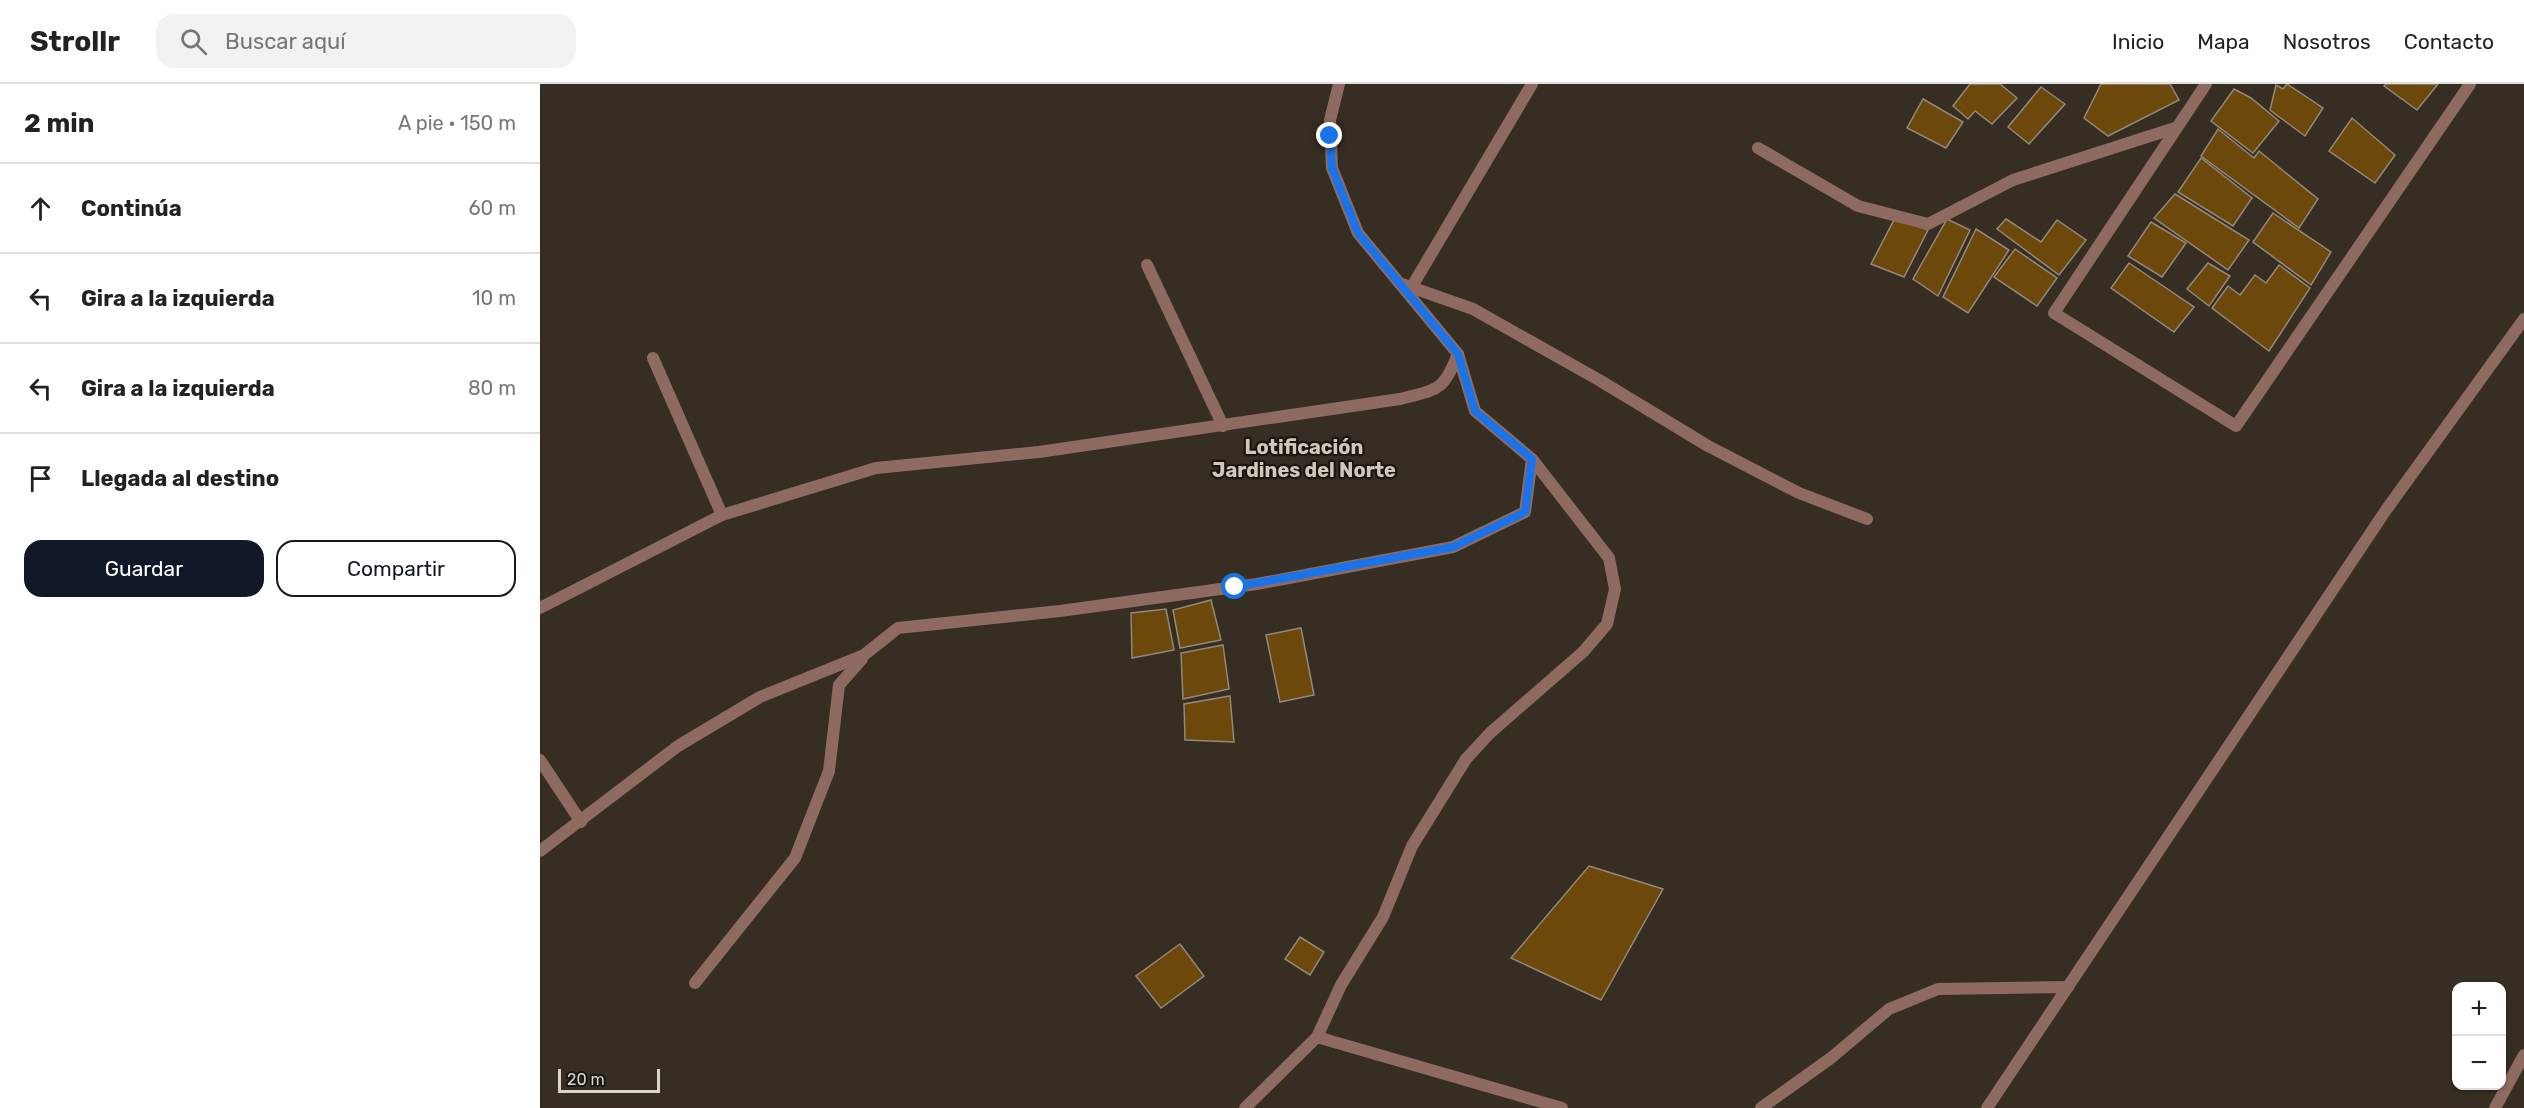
<!DOCTYPE html>
<html lang="es">
<meta charset="utf-8">
<style>
:root{--surface:#fff;--page:#f2f2f2;--text:#222;--muted:#767676;--line:#e0e0e0;--accent:#111827}
body{margin:0;font-family:Rubik,sans-serif;background:var(--page);color:var(--text)}
.controls{position:absolute;right:18px;bottom:18px;display:grid;overflow:hidden;border-radius:12px;box-shadow:0 2px 4px #0004}
.controls button{width:54px;height:54px;display:grid;place-items:center;padding:0;border:0;border-bottom:2px solid var(--line);background:var(--surface);color:var(--text);font:30px sans-serif}
.scale{position:absolute;left:18px;bottom:15px;width:102px;box-sizing:border-box;padding-left:6px;border:3px solid #dad5ce;border-top:0;font-size:16px;line-height:21px;white-space:nowrap;color:#dad5ce;-webkit-text-stroke:4px #1a1612;paint-order:stroke}
.stop{position:absolute;width:18px;height:18px;margin:-14px;border:4px solid #1a73e8;border-radius:50%;background:#fff}
.stop.end{background:#1a73e8;border-color:#fff;box-shadow:0 2px 6px #0008}
.list{margin:0;padding:0;list-style:none}
h2{display:flex;justify-content:space-between;align-items:center;height:78px;margin:0;padding:0 24px;font-size:26px}
h2 small{font-size:20px;font-weight:400;color:var(--muted)}
.list li{display:grid;grid-template-columns:39px 1fr auto;gap:18px;align-items:center;box-sizing:border-box;height:90px;padding:0 24px;border-top:2px solid var(--line)}
.list b{display:block;font-size:22px;white-space:nowrap}
.list em{font-size:20px;font-style:normal;color:var(--muted)}
.actions{display:flex;gap:12px;padding:18px 24px}
.actions a{flex:1;padding:14px 0;border:2px solid var(--accent);border-radius:18px;text-align:center;font-size:21px;color:var(--accent)}
.actions .main{background:var(--accent);color:#fff}
.icon{flex:none;width:33px;height:33px;fill:none;stroke:currentColor;stroke-width:2;stroke-linecap:round;stroke-linejoin:round}
.map{position:relative;flex:none;width:1984px;height:1024px;overflow:hidden}
header{display:flex;align-items:center;gap:36px;box-sizing:border-box;height:84px;padding:0 30px;background:var(--surface);border-bottom:2px solid var(--line)}
header strong{font-size:28px}
nav{display:flex;gap:33px;margin-inline-start:auto;font-size:21px}
.search{width:420px;height:54px;background:var(--page);display:flex;align-items:center;gap:15px;box-sizing:border-box;padding:0 21px;border-radius:18px;color:var(--muted);font-size:22px}
main{display:flex}
aside{flex:1;background:var(--surface)}
.map>svg:first-child{display:block}
</style>
<header>
<strong>Strollr</strong>
<div class="search"><svg class="icon" aria-label="search" viewBox="0 0 24 24"><circle cx="10" cy="10" r="6"/><path d="M15 15l6 6"/></svg>Buscar aquí</div>
<nav><a>Inicio</a><a>Mapa</a><a>Nosotros</a><a>Contacto</a></nav>
</header>
<main>
<aside>
<h2>2 min<small>A pie · 150 m</small></h2>
<ul class="list">
<li><svg class="icon" aria-label="ahead" viewBox="0 0 24 24"><path d="M12 20V5M6 11l6-6 6 6"/></svg><div><b>Continúa</b></div><em>60 m</em></li>
<li><svg class="icon" aria-label="left" viewBox="0 0 24 24"><path d="M17 20v-9H6M10 6l-5 5 5 5"/></svg><div><b>Gira a la izquierda</b></div><em>10 m</em></li>
<li><svg class="icon" aria-label="left" viewBox="0 0 24 24"><path d="M17 20v-9H6M10 6l-5 5 5 5"/></svg><div><b>Gira a la izquierda</b></div><em>80 m</em></li>
<li><svg class="icon" aria-label="arrive" viewBox="0 0 24 24"><path d="M6 21V4h12l-3 4 3 4H6"/></svg><div><b>Llegada al destino</b></div></li>
</ul>
<div class="actions"><a class="main">Guardar</a><a>Compartir</a></div>
</aside>
<div class="map">
<svg width="1984" height="1024" viewBox="0 0 1984 1024">
<rect width="100%" height="100%" fill="#362d23"/>
<g fill="#6d480b" stroke="#92887c" stroke-width="1.5">
<polygon points="1430,0 1460,0 1477,14 1452,40 1435,27 1428,35 1413,22"/>
<polygon points="1561,0 1630,0 1639,16 1568,52 1544,34"/>
<polygon points="1747,0 1783,24 1765,52 1730,26 1736,1 1743,5"/>
<polygon points="1846,0 1898,0 1877,26 1844,2"/>
<polygon points="1501,3 1525,20 1489,60 1468,43"/>
<polygon points="1694,5 1711,14 1739,37 1713,69 1671,37"/>
<polygon points="1383,15 1423,38 1406,64 1367,44"/>
<polygon points="1812,34 1855,71 1835,99 1789,67"/>
<polygon points="1678,45 1714,74 1719,67 1778,115 1759,144 1661,72"/>
<polygon points="1661,74 1712,114 1693,142 1638,108"/>
<polygon points="1635,110 1709,156 1688,186 1614,134"/>
<polygon points="1733,129 1791,168 1771,201 1713,158"/>
<polygon points="1355,134 1388,146 1364,193 1331,180"/>
<polygon points="1407,135 1430,146 1398,212 1373,195"/>
<polygon points="1466,135 1501,158 1517,136 1546,156 1519,191 1457,145"/>
<polygon points="1611,138 1646,159 1622,193 1588,172"/>
<polygon points="1436,145 1469,166 1428,229 1403,213"/>
<polygon points="1475,165 1517,194 1497,222 1454,193"/>
<polygon points="1589,179 1654,223 1634,248 1571,204"/>
<polygon points="1668,179 1690,192 1669,222 1647,205"/>
<polygon points="1739,181 1770,204 1729,267 1672,224 1688,202 1700,211 1715,191 1726,199"/>
<polygon points="671,516 681,556 640,564 633,526"/>
<polygon points="626,525 634,566 592,574 591,529"/>
<polygon points="761,544 774,611 740,618 726,551"/>
<polygon points="683,561 689,605 643,615 641,569"/>
<polygon points="690,612 694,658 645,656 644,620"/>
<polygon points="1049,782 1123,805 1061,916 971,874"/>
<polygon points="760,853 784,868 770,891 745,875"/>
<polygon points="640,860 664,892 621,924 596,892"/>
</g>
<g fill="none" stroke-linecap="round" stroke-linejoin="round">
<g stroke="#8e6a60" stroke-width="12">
<polyline points="1666,0 1514,229 1696,342 1930,0"/>
<polyline points="1218,64 1318,122 1388,140 1473,96 1635,44"/>
<polyline points="607,181 683,342"/>
<polyline points="862,200 933,225 1059,296 1168,362 1259,409 1327,435"/>
<polyline points="871,204 992,0"/>
<polyline points="113,274 182,431"/>
<path d="M0 524 182 431 336 384 499 368 860 315C898 305 903 308 918 270"/>
<polyline points="0,676 41,738"/>
<polyline points="0,767 138,662 220,613 324,571 358,544 520,527 717,500 913,463 985,428 992,375"/>
<polyline points="155,899 255,774 289,687 299,601 322,575"/>
<polyline points="777,953 1022,1024"/>
<polyline points="705,1024 777,953 801,901 843,833 872,762 926,675 950,649 1043,568 1067,540 1075,505 1069,474 992,375 935,327 918,270 818,149 792,84 790,36 799,0"/>
<polyline points="1221,1024 1291,974 1349,925 1398,905 1528,903"/>
<polyline points="1447,1024 1846,426 1984,235"/>
<polyline points="1955,1024 1984,971"/>
</g>
</g>
<g fill="none" stroke-linecap="round" stroke-linejoin="round">
<polyline stroke="#1a73e8" stroke-width="8" points="695,503 913,463 985,428 992,375 935,327 918,270 818,149 792,84 790,52"/>
</g>
<g text-anchor="middle" stroke-width="4.5" stroke-linejoin="round" paint-order="stroke">
<g font-size="20" font-weight="bold" fill="#d2c7b9" stroke="#1a1612">
<text x="764" y="370">Lotificación<tspan x="764" dy="23">Jardines del Norte</tspan></text>
</g>
</g>
</svg>
<div class="controls">
<button>+</button>
<button>−</button>
</div>
<div class="scale">20 m</div>
<div class="stop" style="left:695px;top:503px"></div>
<div class="stop end" style="left:790px;top:52px"></div>
</div>
</main>
